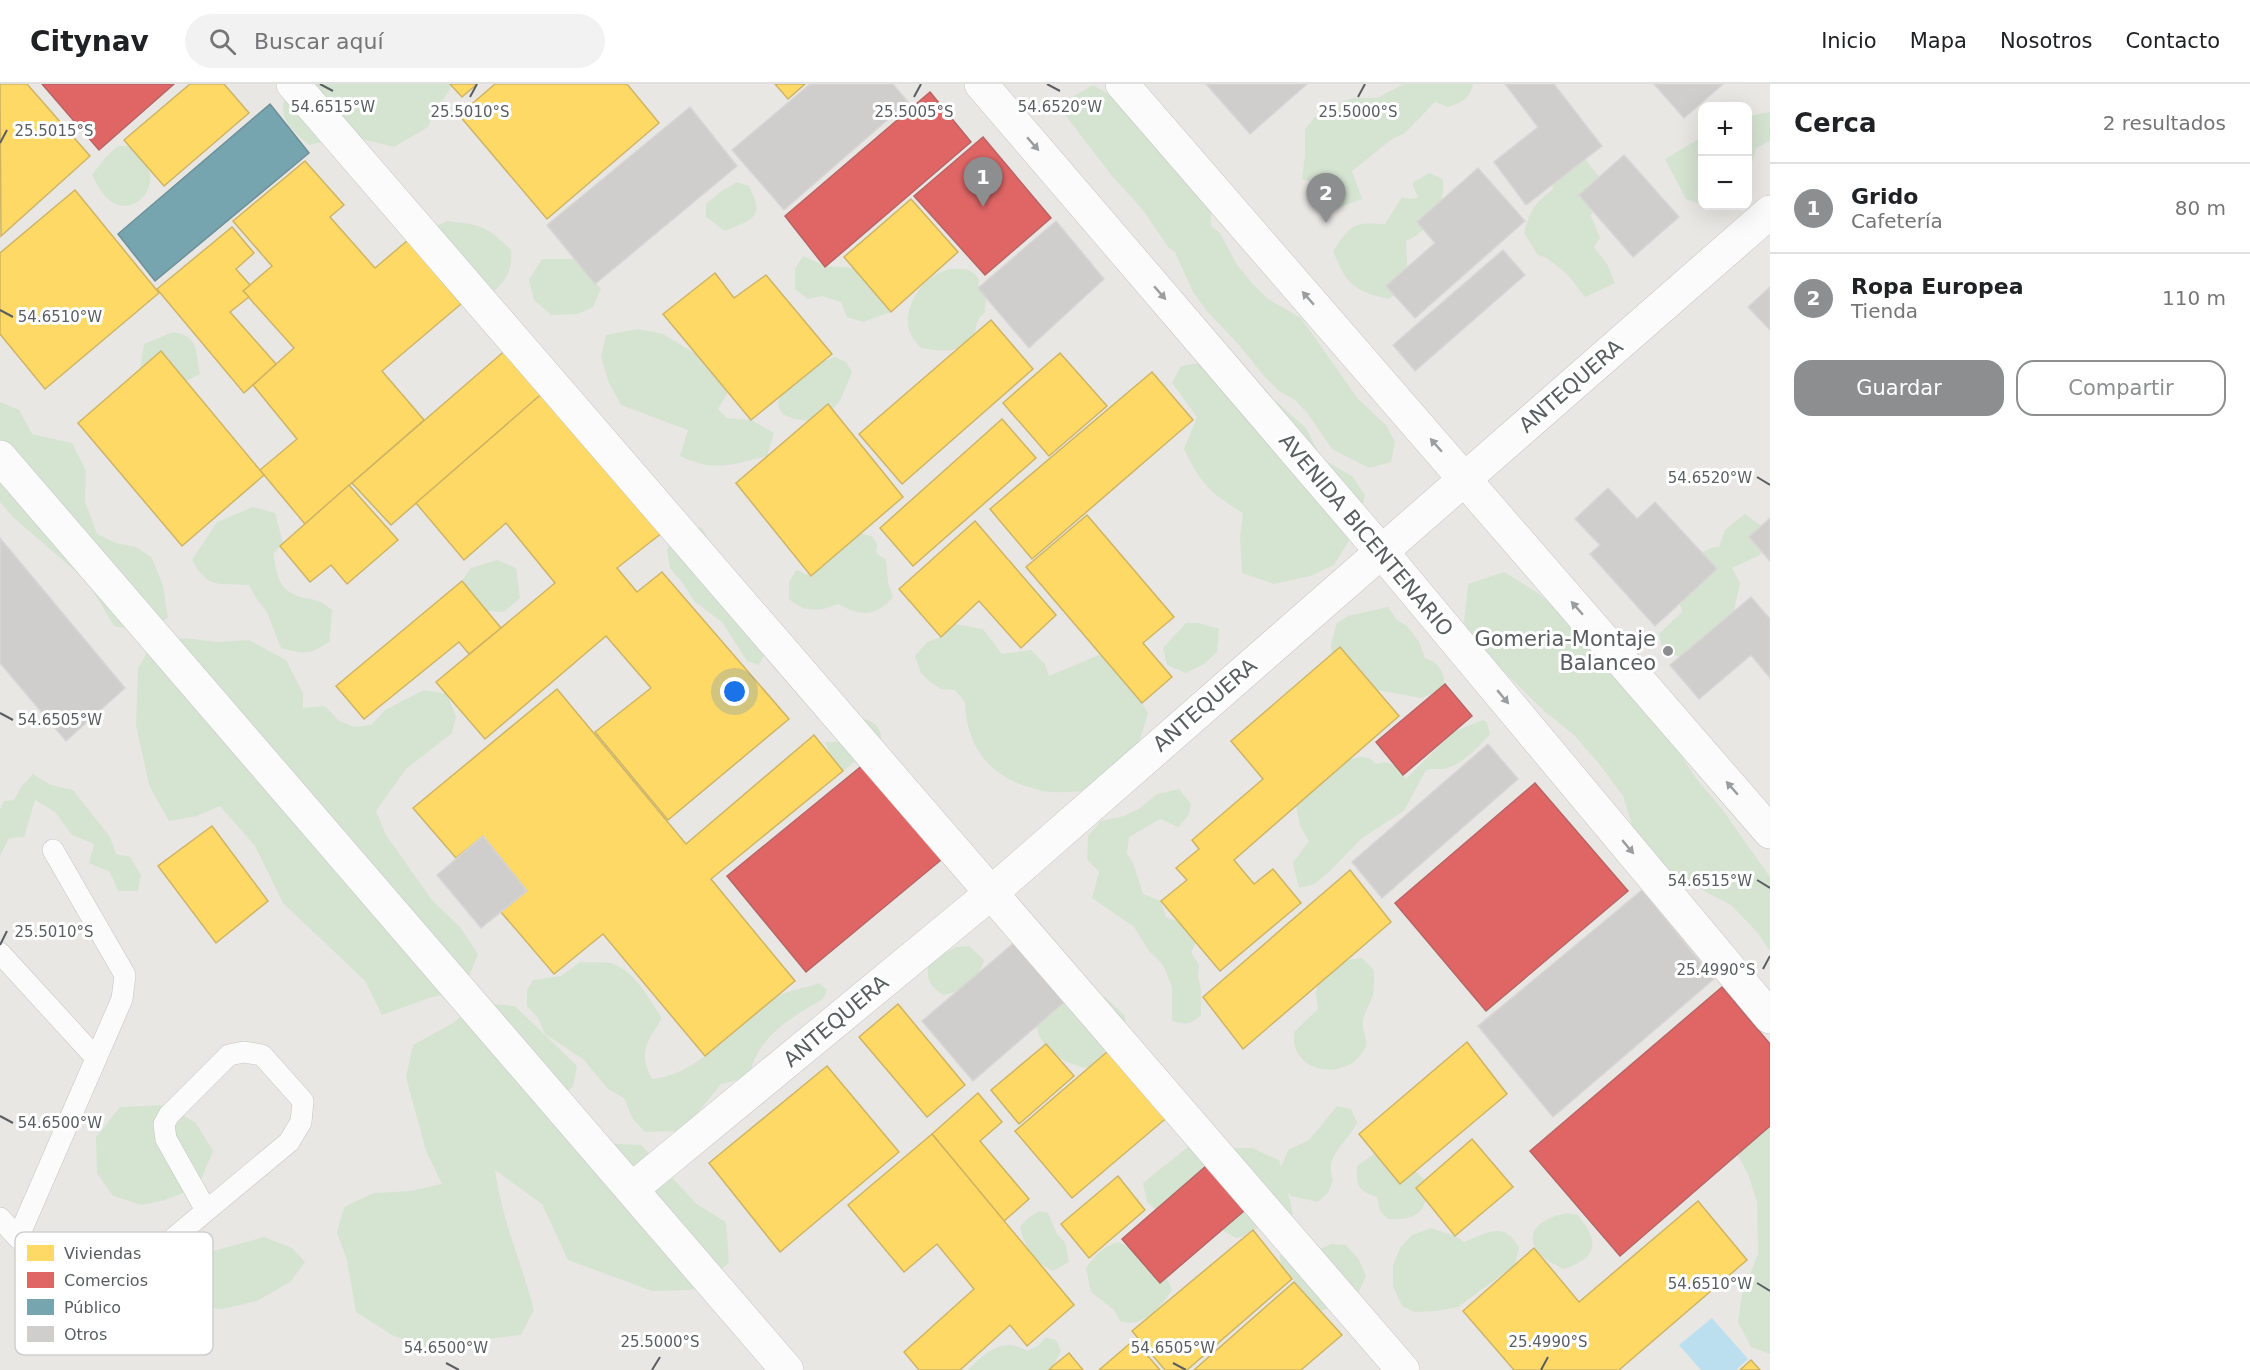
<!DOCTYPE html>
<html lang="es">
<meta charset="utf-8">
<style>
:root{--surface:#fff;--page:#f2f2f2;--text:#202124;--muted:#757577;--line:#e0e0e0;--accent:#8c8e8f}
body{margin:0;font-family:"DejaVu Sans",sans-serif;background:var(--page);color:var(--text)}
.controls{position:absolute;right:18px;top:18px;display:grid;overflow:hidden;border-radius:12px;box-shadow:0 6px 24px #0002}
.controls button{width:54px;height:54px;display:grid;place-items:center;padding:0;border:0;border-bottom:2px solid var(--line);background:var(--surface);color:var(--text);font:30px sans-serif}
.you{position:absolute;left:735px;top:608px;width:21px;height:21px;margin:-15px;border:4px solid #fff;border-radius:50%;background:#1a73e8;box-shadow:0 0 0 9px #1a73e833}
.badge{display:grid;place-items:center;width:39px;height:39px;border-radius:50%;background:var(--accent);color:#fff;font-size:20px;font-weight:700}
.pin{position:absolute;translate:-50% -50px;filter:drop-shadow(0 2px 3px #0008)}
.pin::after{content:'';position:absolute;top:32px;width:21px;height:18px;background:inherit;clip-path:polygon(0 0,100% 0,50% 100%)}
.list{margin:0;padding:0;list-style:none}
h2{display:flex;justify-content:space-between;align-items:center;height:78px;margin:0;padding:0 24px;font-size:26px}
h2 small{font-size:20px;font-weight:400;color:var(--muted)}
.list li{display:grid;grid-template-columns:39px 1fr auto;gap:18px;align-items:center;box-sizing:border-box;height:90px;padding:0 24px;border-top:2px solid var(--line)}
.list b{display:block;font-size:22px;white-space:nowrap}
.list p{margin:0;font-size:20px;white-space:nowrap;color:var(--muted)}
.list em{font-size:20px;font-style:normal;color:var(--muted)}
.actions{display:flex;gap:12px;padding:18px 24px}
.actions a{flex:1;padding:14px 0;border:2px solid var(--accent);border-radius:18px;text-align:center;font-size:21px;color:var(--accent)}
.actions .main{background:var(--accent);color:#fff}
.icon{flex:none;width:33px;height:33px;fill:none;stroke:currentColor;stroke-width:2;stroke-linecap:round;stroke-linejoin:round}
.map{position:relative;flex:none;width:1770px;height:1286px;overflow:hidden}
header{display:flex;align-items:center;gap:36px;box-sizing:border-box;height:84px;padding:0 30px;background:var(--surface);border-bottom:2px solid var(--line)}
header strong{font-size:28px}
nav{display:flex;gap:33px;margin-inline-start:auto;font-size:21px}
.search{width:420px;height:54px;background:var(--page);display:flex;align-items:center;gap:15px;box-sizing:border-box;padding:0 21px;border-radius:33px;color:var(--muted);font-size:22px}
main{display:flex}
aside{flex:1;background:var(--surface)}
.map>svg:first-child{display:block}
</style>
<header>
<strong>Citynav</strong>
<div class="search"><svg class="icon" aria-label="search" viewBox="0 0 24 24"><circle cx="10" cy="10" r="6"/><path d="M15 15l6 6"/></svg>Buscar aquí</div>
<nav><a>Inicio</a><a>Mapa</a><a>Nosotros</a><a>Contacto</a></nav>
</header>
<main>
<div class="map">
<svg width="1770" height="1286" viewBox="0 0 1770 1286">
<rect width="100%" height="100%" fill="#e9e7e4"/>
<g fill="#d5e3d1">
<path d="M290 0H450L452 2 433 31 428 43 394 63 351 52 309 61C286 40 275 32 290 0Z"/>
<path d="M1404 0H1473C1470 15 1462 18 1448 23L1435 18 1404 50 1392 55 1352 87 1362 115 1332 126 1317 100 1302 95 1305 72V45L1322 25 1353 14H1377Z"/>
<polygon points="1093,1 1110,11 1211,126 1211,142 1220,149 1237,181 1252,199 1268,215 1301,234 1358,315 1386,341 1395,358 1391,378 1369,384 1332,365 1308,330 1295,316 1279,307 1264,292 1239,261 1206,226 1193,208 1175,168 1168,163 1143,126 1112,92 1063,28 1074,12"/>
<polygon points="1770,28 1770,57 1756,64 1748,93 1748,32"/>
<polygon points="1702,53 1702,121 1686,115 1665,75"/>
<path d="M118 62H130C135 69 145 76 148 84 158 106 133 132 112 118 103 112 97 101 92 91L106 73Z"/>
<path d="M1585 75 1603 98 1591 132 1600 154 1594 163 1607 180 1615 199 1585 213 1567 190 1547 174 1538 171 1524 149C1530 126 1534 120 1553 105L1551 88Z"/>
<path d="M1429 89 1443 95C1446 121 1430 147 1406 157L1408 194 1403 206 1388 215C1353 207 1346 199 1333 167 1352 140 1352 138 1385 140L1402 113 1410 115 1418 113 1412 99Z"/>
<path d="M737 98 749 102C766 135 752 135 725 147L706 133V120L720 108Z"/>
<path d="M447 137C481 141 487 142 511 166 513 188 505 198 489 212L422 149Z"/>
<polygon points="803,172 825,182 854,184 891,228 863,238 847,233 841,218 822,212 808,215 795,205 795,185"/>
<polygon points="542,175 575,175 601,205 593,223 578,230 551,231 534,216 529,196"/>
<path d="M966 185 975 190 979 196 978 205 986 213 985 228C972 240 979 242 973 253 962 271 938 267 921 264 918 260 914 257 912 253 898 228 922 192 947 186 952 184 960 185 966 185Z"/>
<path d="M638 245 663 250 698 271 728 308 718 325 727 334 751 336 774 349 767 372C731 380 716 389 680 372L688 346 621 321 609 299 601 273 606 251Z"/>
<path d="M173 248C200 252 195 267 200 290L186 297 161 267 140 285 144 260Z"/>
<path d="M835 273 846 278 852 288 841 315 832 326 828 320 808 337C793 335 773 332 780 313L822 278Z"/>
<path d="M1214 277 1241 286 1306 344 1322 375 1352 392 1365 411 1359 440 1334 481 1310 492 1274 500 1242 489 1240 453 1243 429C1210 409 1201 400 1184 365L1197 333 1172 299 1181 282Z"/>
<polygon points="0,318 19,326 32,350 72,359 86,387 85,417 97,450 116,459 136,463 152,474 163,502 168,534 138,547 114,542 87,497 14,434 0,418"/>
<path d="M253 423 275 429 283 459 274 469C275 484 278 503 293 510 309 518 315 511 332 526L330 557C310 572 303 570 281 564L267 528 256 514 249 501C219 499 208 506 192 476L217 438Z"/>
<path d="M1745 430 1768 447 1760 471 1732 484 1740 499 1733 532 1683 574 1663 566 1659 550 1682 528C1681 522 1677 515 1678 509 1681 490 1698 462 1719 463L1725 446Z"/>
<polygon points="689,440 702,444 768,563 759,581 747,577 722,538 694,517 684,501 670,484 667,466 675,447"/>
<path d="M861 450 872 452 877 460 876 469 886 476 888 499 893 513C876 533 861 533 838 520 820 528 805 529 789 515V498L796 486 811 492Z"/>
<polygon points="497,476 516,484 520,514 504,528 488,527 462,497 471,484"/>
<polygon points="1504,488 1535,507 1568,534 1673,659 1695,693 1722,725 1770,793 1770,867 1757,848 1731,821 1659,783 1634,748 1623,712 1600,681 1574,651 1544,627 1487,571 1464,539 1468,500"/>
<path d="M1388 523 1397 536 1407 542 1419 558 1425 574C1439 579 1443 586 1445 600L1434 609 1421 614 1377 606 1340 563 1332 570 1331 560 1337 539 1348 532Z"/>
<polygon points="1186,539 1199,539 1219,545 1217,568 1204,580 1186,589 1167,581 1163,564"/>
<path d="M955 540 983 545 1002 570 1031 566 1045 580 1049 592 1101 570 1142 619 1148 629 1131 686 1111 705C1092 706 1071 709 1051 708 1044 708 1036 705 1029 703 987 691 966 660 965 618L955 606 941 605 930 598 921 589 915 572 927 558 941 553Z"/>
<polygon points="184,554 218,558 249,556 286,576 303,609 303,624 325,622 338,636 354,643 371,641 385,626 424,606 447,610 456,633 452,649 406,685 376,727 386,751 432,816 460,843 478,870 463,907 432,913 382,931 365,897 283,819 255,762 220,722 197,732 169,737 149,701 136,641 138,584 152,560"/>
<path d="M852 632C871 637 881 637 882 660L863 671 843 687 830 671 825 658H838L839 642Z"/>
<path d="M1483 636 1487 639 1490 650C1479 663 1462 681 1444 685 1438 686 1432 684 1426 686L1404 727 1362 754 1330 787 1314 800 1299 804 1293 779 1309 757 1300 742 1296 721 1349 676C1360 672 1368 671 1376 680 1392 675 1398 684 1406 695L1453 648Z"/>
<polygon points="33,690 51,701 73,706 110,753 116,770 130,773 141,791 138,807 118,807 110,788 89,779 94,760 72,751 55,728 35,716 24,753 9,754 0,772 0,725 4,717 14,716 21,703"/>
<path d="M1179 705 1191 720 1189 731 1178 743 1160 735 1129 753 1127 769 1133 779 1143 810 1161 817 1166 833 1179 838 1196 858 1191 868 1199 881 1198 894 1201 904V931C1191 941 1185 941 1172 937V903L1163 881 1149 867 1134 843 1092 814 1099 788 1087 775 1088 752 1101 737 1124 732 1139 725 1157 710Z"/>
<path d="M969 862 984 876C979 894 962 908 943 911 929 901 926 896 929 878L956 863Z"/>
<path d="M1362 874 1374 886C1374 894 1375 906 1372 914 1369 922 1363 930 1363 940 1362 949 1370 957 1364 966 1345 999 1289 989 1294 948L1318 925 1316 909 1318 901 1347 876Z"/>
<path d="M580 878C590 879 604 877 614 880 636 889 649 915 662 934 647 959 638 967 652 995 699 991 738 940 775 914 784 907 807 904 819 899L827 906 823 915C793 932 757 953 750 990L734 997 721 1000 691 1037 676 1047 645 1048 633 1035 624 1014 608 1005 583 975 545 950 538 934 527 922V906L533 896 561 892Z"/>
<path d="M1093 912 1105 913 1125 932 1126 950 1089 984C1067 982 1039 965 1037 942L1069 914Z"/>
<path d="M478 919 515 922 577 982 573 1003 553 1017 580 1058 641 1061 698 1121 726 1138 729 1179 691 1206 652 1207 568 1176 542 1120 495 1086C501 1133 522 1180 534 1226L521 1251 424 1263 392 1251 356 1228 347 1176 337 1149 344 1123 374 1109 411 1107 442 1100 426 1067 406 993 413 961 453 939Z"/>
<polygon points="166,1021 196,1039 213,1067 198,1103 165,1116 142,1121 113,1112 97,1089 96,1053 120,1023"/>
<path d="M1337 1022 1351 1025 1357 1038C1348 1060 1324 1069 1333 1097L1328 1109 1318 1118 1291 1112 1288 1108 1293 1130C1282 1142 1267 1140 1253 1146 1247 1149 1244 1153 1236 1154L1222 1146 1244 1127 1156 1126 1147 1118 1143 1099 1199 1054 1225 1064H1252L1279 1076 1281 1083 1288 1066 1309 1056Z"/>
<polygon points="1770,1030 1770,1270 1751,1263 1738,1238 1742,1210 1758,1170 1757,1118 1748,1090 1737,1070 1735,1053"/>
<path d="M1375 1069 1400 1100 1415 1087 1425 1096 1416 1104 1425 1116C1423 1134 1403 1136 1388 1135L1380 1127 1377 1113C1358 1106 1356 1103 1357 1082Z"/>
<path d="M1040 1127 1048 1129 1057 1150 1065 1158 1069 1178 1053 1187C1035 1179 1024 1162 1020 1143 1026 1135 1031 1131 1040 1127Z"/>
<path d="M1567 1129 1578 1131C1599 1158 1599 1173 1564 1185 1522 1168 1521 1138 1567 1129Z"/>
<path d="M1431 1144 1455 1152 1464 1158C1488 1149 1505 1136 1519 1164L1515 1181 1458 1223 1437 1227 1414 1228 1402 1222 1393 1202V1181L1400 1164 1412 1151Z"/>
<polygon points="264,1153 292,1164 305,1178 290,1198 257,1217 222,1225 198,1223 182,1207 190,1187 213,1167"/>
<path d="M1118 1158 1129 1163 1160 1199 1167 1194 1172 1206C1161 1223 1142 1245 1120 1237L1114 1226 1091 1208 1086 1184C1094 1172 1104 1162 1118 1158Z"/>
<polygon points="1331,1160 1346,1161 1359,1176 1366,1192 1355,1216 1320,1227 1281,1181 1280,1171 1298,1175"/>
<path d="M1046 1253 1056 1256 1061 1267 1053 1282 1049 1286H968C986 1268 1003 1252 1027 1267L1038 1262Z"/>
</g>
<polygon fill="#bcdff0" points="1712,1234 1748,1275 1736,1286 1701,1286 1679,1261"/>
<g fill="#ffd966" stroke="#ceb464" stroke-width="1.5">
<polygon points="0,0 27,0 90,72 1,152"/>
<polygon points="190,0 224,0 249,29 164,102 124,56"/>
<polygon points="450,0 477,0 462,13"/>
<polygon points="495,0 627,0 659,39 547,135 459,31"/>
<polygon points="775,0 805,0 788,15"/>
<polygon points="305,77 344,121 330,133 375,184 408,156 461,220 382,287 424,336 305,440 260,386 297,355 253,301 294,264 243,207 272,182 233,137"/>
<polygon points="75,106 159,209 45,305 0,250 0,169"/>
<polygon points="911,115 958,168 891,228 844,173"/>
<polygon points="232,143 254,169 236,185 250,201 243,207 249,213 230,228 276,280 244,309 157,205"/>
<polygon points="715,189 734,214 766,191 832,270 751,336 663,230"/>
<polygon points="991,236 1033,285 902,400 859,350"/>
<polygon points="508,264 545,307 391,441 352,399"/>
<polygon points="161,267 264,391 182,462 78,339"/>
<polygon points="1060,269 1107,322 1049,372 1003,319"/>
<polygon points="1152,288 1193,336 1032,475 990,425"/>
<polygon points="545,307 662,449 617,484 637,508 662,488 789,635 668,736 595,648 651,604 606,552 485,655 436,598 555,499 506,439 464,476 416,419"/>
<polygon points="828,320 903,413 811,492 736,399"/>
<polygon points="1002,335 1036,374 913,482 880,444"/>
<polygon points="349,401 398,456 347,500 331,481 310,498 280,462"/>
<polygon points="1087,431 1174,533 1143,559 1172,593 1142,619 1026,483"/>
<polygon points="975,437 1056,531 1021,564 979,517 941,553 899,505"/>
<polygon points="462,497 501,544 469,570 459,558 364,635 336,602"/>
<polygon points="1340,563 1399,632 1234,776 1254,800 1273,785 1301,819 1220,887 1161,817 1187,796 1176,784 1199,765 1192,756 1263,695 1231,657"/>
<polygon points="557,605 686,760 814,651 843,687 711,795 795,897 705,972 603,850 554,890 501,828 527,807 483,752 456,774 413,724"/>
<polygon points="212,742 268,817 216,859 158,782"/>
<polygon points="1350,786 1391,838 1243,965 1203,913"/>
<polygon points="898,920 965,1001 927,1033 859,953"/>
<polygon points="1467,958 1507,1010 1400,1100 1359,1050"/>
<polygon points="1046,960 1074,992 1019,1040 991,1006"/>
<polygon points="1114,962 1170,1031 1072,1114 1015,1047"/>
<polygon points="827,982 899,1068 780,1168 709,1079"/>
<polygon points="978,1009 1002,1038 980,1057 1029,1115 1004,1137 932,1050"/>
<polygon points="932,1050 1074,1221 1027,1262 1010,1241 960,1286 919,1286 904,1268 974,1205 937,1160 904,1188 848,1121"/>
<polygon points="1472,1055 1513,1103 1455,1152 1416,1104"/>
<polygon points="1118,1092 1145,1126 1089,1174 1061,1140"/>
<polygon points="1698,1117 1747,1176 1619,1286 1514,1286 1463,1227 1534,1164 1579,1218"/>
<polygon points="1253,1146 1292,1195 1187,1286 1165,1286 1132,1247"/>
<polygon points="1294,1198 1342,1251 1301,1286 1194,1286"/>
<polygon points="1134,1256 1160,1286 1099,1286"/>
<polygon points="1069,1269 1083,1286 1049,1286 1053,1282"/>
<polygon points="1751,1276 1760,1286 1740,1286"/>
</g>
<g fill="#e06666" stroke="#b86464" stroke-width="1.5">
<polygon points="42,0 174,0 99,66"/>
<polygon points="930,8 971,58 825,183 785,132"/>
<polygon points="983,53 1051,134 985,191 914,112"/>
<polygon points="1445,600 1472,632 1403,691 1376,658"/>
<polygon points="864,680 941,776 806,888 727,792"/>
<polygon points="1535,699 1628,807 1486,927 1395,819"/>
<polygon points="1722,903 1770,960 1770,1042 1620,1172 1530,1067"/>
<polygon points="1206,1082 1244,1127 1160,1199 1122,1155"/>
</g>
<polygon fill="#76a5af" stroke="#6e9098" stroke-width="1.5" points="270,20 309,69 155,197 118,150"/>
<g fill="#d0cecd" stroke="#d8d6d4" stroke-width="1.5">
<polygon points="810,0 893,0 908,18 784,126 732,66"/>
<polygon points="1206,0 1307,0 1250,50"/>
<polygon points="1505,0 1554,0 1602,62 1526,121 1494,78 1538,43"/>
<polygon points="1654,0 1723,0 1684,34"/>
<polygon points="690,23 737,82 595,200 547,141"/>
<polygon points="1624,71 1679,133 1633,173 1579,111"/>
<polygon points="1478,84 1525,137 1415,234 1386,202 1435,159 1417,138"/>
<polygon points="1056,137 1104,195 1029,264 978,204"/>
<polygon points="1503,166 1525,191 1415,287 1393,261"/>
<polygon points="1770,203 1770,246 1748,223"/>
<polygon points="1608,404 1637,435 1655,418 1717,485 1655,542 1590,470 1600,461 1575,435"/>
<polygon points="1770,434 1770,477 1749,453"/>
<polygon points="0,454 125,604 66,657 0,579"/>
<polygon points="1751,513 1770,535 1770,594 1751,571 1699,615 1670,581"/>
<polygon points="1488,660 1518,695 1382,814 1352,778"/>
<polygon points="483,752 527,807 481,844 437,791"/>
<polygon points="1642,806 1714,895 1553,1033 1478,942"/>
<polygon points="1021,853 1069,914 973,997 922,937"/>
</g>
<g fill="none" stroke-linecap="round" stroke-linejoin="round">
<g stroke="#c3c4c4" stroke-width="22">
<g id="lane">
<polyline points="0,869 96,974"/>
<polyline points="0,1134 18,1154 60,1175 106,1173 170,1157 289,1058 301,1038 303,1017 262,971 244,968 229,971 169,1031 164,1040 166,1055 206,1126"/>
<polyline points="18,1154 122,915 125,891 53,766"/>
</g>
</g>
<g stroke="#c3c4c4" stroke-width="34">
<g id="street">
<polyline points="293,0 1403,1286"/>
<polyline points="0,373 787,1286"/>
<polyline points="632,1105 990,810 1770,128"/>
</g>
</g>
<g stroke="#c3c4c3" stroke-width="34">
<g id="secondary">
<polyline points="981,0 1381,467 1770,933"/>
<polyline points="1122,0 1770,748"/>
</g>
</g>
<use href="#lane" stroke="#fcfbfb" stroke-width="21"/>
<use href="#street" stroke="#fcfbfb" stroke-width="33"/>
<use href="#secondary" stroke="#fcfbfb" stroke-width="33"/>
</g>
<defs><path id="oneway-solid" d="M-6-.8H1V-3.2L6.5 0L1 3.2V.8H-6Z" transform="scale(1.5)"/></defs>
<g fill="#9b9d9f">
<use href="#oneway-solid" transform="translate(1033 60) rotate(49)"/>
<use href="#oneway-solid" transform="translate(1160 209) rotate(49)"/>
<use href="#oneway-solid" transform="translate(1308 214) rotate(-131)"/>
<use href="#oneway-solid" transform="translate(1436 361) rotate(-131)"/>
<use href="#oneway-solid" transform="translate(1577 524) rotate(-131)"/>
<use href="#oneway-solid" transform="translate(1503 613) rotate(50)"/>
<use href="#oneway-solid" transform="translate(1732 704) rotate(-131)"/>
<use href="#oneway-solid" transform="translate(1628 763) rotate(50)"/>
</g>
<path fill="none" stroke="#5a5e61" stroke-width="2" d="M320 0 333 7M1047 0 1060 7M470 13 477 0M914 13 921 0M1358 13 1365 0M0 59 7 46M0 226 13 233M1757 393 1770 401M0 629 13 636M1757 796 1770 804M0 861 7 847M1763 885 1770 872M0 1032 13 1039M1757 1199 1770 1207M446 1279 459 1286M1173 1279 1186 1286M652 1286 660 1273M1541 1286 1548 1273"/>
<circle fill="#8c8e8f" stroke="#fff" stroke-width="2" cx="1668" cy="567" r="6"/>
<g text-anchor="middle" stroke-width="6" stroke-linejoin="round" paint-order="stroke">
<g font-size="21" fill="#5a5e61" stroke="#fff">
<text transform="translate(1571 302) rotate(-41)" y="7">ANTEQUERA</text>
<text transform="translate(1366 451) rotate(50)" y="7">AVENIDA BICENTENARIO</text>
<text transform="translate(1205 621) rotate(-41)" y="7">ANTEQUERA</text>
<text transform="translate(836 937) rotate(-40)" y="7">ANTEQUERA</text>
</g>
<g font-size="21" fill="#5a5e61" stroke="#fff" text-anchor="end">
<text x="1656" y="562">Gomeria-Montaje<tspan x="1656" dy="24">Balanceo</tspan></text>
</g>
</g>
<rect x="15" y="1148" width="198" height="123" rx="9" fill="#fff" stroke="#cecfd0" stroke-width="1.5"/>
<rect x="27" y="1161" width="27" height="16" fill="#ffd966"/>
<rect x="27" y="1188" width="27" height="16" fill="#e06666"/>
<rect x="27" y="1215" width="27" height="16" fill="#76a5af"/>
<rect x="27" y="1242" width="27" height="16" fill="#d0cecd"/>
<g font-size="16" fill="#5a5e61">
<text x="64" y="1175">Viviendas</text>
<text x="64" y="1202">Comercios</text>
<text x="64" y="1229">Público</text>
<text x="64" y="1256">Otros</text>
</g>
<g font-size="15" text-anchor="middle" fill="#5a5e61" stroke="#fff" stroke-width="6" stroke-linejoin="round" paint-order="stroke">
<text x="333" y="28">54.6515°W</text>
<text x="1060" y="28">54.6520°W</text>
<text x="470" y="33">25.5010°S</text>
<text x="914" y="33">25.5005°S</text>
<text x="1358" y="33">25.5000°S</text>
<text x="54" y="52">25.5015°S</text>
<text x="60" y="238">54.6510°W</text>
<text x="1710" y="399">54.6520°W</text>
<text x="60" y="641">54.6505°W</text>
<text x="1710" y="802">54.6515°W</text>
<text x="54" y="853">25.5010°S</text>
<text x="1716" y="891">25.4990°S</text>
<text x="60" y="1044">54.6500°W</text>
<text x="1710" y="1205">54.6510°W</text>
<text x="660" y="1263">25.5000°S</text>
<text x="1548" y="1263">25.4990°S</text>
<text x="446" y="1269">54.6500°W</text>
<text x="1173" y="1269">54.6505°W</text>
</g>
</svg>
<div class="controls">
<button>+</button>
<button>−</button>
</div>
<div class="you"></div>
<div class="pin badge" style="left:983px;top:123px">1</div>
<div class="pin badge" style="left:1326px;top:139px">2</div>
</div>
<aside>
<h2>Cerca<small>2 resultados</small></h2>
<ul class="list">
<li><span class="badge">1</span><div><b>Grido</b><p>Cafetería</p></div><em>80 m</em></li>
<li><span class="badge">2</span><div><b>Ropa Europea</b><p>Tienda</p></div><em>110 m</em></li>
</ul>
<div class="actions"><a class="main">Guardar</a><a>Compartir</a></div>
</aside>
</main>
